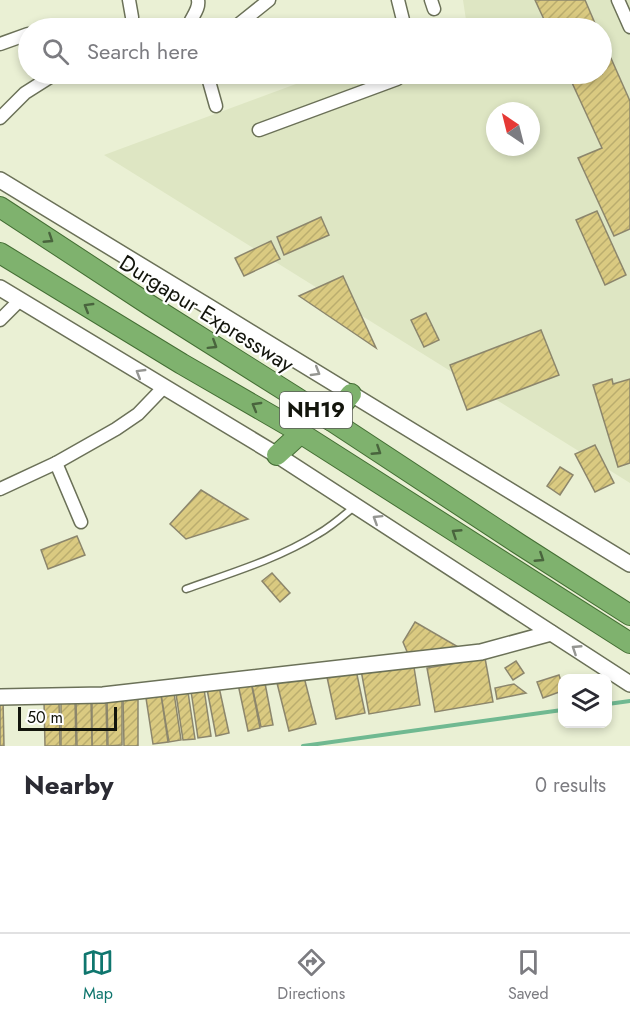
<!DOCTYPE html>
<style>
:root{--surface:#fff;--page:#f7f7f7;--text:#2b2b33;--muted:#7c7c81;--line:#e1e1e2;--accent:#0f766e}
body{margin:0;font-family:Jost,sans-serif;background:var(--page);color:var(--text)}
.controls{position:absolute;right:18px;bottom:18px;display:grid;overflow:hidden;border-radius:12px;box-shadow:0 3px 9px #0003}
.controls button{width:54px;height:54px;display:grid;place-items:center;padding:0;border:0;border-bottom:2px solid var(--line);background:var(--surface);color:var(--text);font:30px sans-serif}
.compass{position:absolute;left:486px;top:102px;width:54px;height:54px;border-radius:50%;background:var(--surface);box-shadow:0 3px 9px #0003;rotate:325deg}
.scale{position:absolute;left:18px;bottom:15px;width:99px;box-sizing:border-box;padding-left:6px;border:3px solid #13150c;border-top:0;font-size:16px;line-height:21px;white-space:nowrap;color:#13150c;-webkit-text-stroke:4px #fff;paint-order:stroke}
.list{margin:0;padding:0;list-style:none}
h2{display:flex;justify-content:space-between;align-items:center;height:78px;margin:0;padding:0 24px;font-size:26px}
h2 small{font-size:20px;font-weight:400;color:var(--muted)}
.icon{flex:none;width:33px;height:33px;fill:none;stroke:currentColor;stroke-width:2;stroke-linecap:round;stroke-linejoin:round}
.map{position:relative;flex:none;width:630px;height:746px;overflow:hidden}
.search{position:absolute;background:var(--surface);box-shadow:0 3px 9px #0003;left:18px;right:18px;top:18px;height:66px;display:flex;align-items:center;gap:15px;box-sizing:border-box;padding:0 21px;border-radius:33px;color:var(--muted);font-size:22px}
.sheet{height:186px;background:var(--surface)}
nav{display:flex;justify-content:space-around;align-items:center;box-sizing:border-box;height:84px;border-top:2px solid var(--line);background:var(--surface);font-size:16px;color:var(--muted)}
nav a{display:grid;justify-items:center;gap:3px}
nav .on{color:var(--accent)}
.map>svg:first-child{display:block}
</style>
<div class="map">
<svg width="630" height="746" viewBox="0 0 630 746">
<defs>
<pattern id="building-hatch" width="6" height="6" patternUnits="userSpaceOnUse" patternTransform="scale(1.5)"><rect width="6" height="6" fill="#daca81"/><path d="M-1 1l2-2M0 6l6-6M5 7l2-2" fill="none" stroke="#baad6e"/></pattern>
</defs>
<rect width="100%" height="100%" fill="#eaf0d4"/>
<path fill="#dee6c3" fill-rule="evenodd" d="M463 0H630V483L104 155 323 74H602V28H443L466 20ZM495 111H531V147H495Z"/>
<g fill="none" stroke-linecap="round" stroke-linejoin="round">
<g stroke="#70b991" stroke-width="4">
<polyline points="608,704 630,701"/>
<polyline points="303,746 562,710"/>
</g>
</g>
<g fill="url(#building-hatch)" stroke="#8c866c" stroke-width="1.5">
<polygon points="535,0 585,0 597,28 548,28"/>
<polygon points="602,38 630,101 630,229 614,236 578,158 602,148 568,74 602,74"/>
<polygon points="597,211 626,275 605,285 576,220"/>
<polygon points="321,217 329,235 284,255 277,237"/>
<polygon points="271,241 280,259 244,276 235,258"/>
<polygon points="343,276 376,348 299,296"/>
<polygon points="426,313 439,340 424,347 411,320"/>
<polygon points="541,330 559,375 467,410 450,365"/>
<polygon points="612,379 613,384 630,379 630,463 618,467 593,385"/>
<polygon points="595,445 614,483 595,492 575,454"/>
<polygon points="560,467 573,475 560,495 547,486"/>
<polygon points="201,490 248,519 186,539 170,524"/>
<polygon points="77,536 85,555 48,569 41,550"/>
<polygon points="272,573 290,593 280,602 262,581"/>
<polygon points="415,622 460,648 408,654 403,642"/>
<polygon points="485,658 493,702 435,712 427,668"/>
<polygon points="413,661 420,705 369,714 361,670"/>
<polygon points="516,661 524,673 513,680 505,668"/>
<polygon points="356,670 365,713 336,719 327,677"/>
<polygon points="559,675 562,684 562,691 543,698 537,682"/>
<polygon points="304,677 316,724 289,731 277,683"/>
<polygon points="264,678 273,725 261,727 251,681"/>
<polygon points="251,682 260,728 248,731 238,684"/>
<polygon points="514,684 526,693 497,699 495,688"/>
<polygon points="219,687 229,733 216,736 207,689"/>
<polygon points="204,689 211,736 198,738 191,691"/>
<polygon points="188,692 195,739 183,740 176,694"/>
<polygon points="174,693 181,740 169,742 161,695"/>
<polygon points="161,695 168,742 153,744 146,698"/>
<polygon points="122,698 122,745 108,746 107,699"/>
<polygon points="0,699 3,699 4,746 0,746"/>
<polygon points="92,699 106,699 107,746 92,746"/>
<polygon points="123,699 138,699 138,746 124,746"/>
<polygon points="61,700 75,700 76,746 61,746"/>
<polygon points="76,700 91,700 92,746 77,746"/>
<polygon points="44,701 59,701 60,746 45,746"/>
</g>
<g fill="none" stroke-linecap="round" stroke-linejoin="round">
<g stroke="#6b7158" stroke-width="9">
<path id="service" d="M186 589C231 573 278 559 318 534 332 526 343 516 355 506"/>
</g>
<g stroke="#6b7158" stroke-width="15">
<g id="minor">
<polyline points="129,0 132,17 132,28"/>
<polyline points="398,0 405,28"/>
<polyline points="431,0 434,9"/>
<polyline points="618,0 630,27"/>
<path d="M188 28C190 18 200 10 198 0"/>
<polyline points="234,28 269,0"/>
<polyline points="0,44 28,34"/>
<polyline points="207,74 216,106"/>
<polyline points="0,118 25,93 55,74"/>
<polyline points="259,130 397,79 404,74"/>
<polyline points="0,320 20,300"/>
<polyline points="56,463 81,522"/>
<polyline points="0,489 56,463 116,429 138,414 163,388"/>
</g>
</g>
<g stroke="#6b7158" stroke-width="18">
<g id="tertiary">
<path d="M0 180C210 308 421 435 630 564"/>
<polyline points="0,288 277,455 630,684"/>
<polyline points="0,697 103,695 481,652 551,633"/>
</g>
</g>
<g stroke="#446e34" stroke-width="22">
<g id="trunk">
<polyline points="0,207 151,306 297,398 519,544 630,615"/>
<polyline points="0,253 182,364 291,427 630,643"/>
<polyline points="330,420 351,394"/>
<polyline points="277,455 301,433"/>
</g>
</g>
<use href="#service" stroke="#fff" stroke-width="6"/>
<use href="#minor" stroke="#fff" stroke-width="12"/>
<use href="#tertiary" stroke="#fff" stroke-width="15"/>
<use href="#trunk" stroke="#7fb26e" stroke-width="20"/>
</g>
<defs><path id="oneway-chevron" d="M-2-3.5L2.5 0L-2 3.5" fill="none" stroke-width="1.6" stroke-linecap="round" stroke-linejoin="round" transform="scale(1.5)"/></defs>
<g stroke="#49643d">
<use href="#oneway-chevron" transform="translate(49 239) rotate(33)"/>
<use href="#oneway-chevron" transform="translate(88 307) rotate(-149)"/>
<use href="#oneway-chevron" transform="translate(213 345) rotate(32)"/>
<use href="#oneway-chevron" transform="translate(256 406) rotate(-150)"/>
<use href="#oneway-chevron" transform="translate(377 451) rotate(33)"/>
<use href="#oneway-chevron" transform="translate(456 533) rotate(-147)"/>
<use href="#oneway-chevron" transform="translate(540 558) rotate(33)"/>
</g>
<g stroke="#959692">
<use href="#oneway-chevron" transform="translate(316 372) rotate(31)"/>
<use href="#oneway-chevron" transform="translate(140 373) rotate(-149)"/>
<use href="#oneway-chevron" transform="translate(377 519) rotate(-148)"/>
<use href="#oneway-chevron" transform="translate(576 649) rotate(-147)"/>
</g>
<g text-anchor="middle" stroke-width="4.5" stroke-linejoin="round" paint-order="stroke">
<rect fill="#fff" stroke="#5a5b55" stroke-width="1.5" x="280" y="392" width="72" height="36" rx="4.5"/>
<g font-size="21" font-weight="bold" fill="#13150c">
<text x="316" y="417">NH19</text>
</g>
<g font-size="22" fill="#13150c" stroke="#fff">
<text transform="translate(207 313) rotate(32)" y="8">Durgapur Expressway</text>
</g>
</g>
</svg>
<div class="controls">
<button><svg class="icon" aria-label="layers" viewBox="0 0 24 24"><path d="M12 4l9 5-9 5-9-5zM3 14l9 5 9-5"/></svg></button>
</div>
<svg class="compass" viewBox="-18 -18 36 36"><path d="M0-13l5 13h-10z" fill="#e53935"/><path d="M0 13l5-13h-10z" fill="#7c7c81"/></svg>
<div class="scale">50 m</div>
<div class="search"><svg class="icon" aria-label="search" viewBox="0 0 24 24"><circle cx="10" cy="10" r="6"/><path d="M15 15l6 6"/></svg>Search here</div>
</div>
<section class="sheet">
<h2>Nearby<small>0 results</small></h2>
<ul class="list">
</ul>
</section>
<nav>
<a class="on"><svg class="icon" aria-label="map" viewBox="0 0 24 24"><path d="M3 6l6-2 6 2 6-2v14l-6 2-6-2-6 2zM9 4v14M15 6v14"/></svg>Map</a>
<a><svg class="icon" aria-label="directions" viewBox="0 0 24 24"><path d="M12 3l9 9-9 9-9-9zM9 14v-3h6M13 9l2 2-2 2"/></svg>Directions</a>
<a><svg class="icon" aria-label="saved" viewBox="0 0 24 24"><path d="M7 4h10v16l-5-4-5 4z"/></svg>Saved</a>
</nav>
